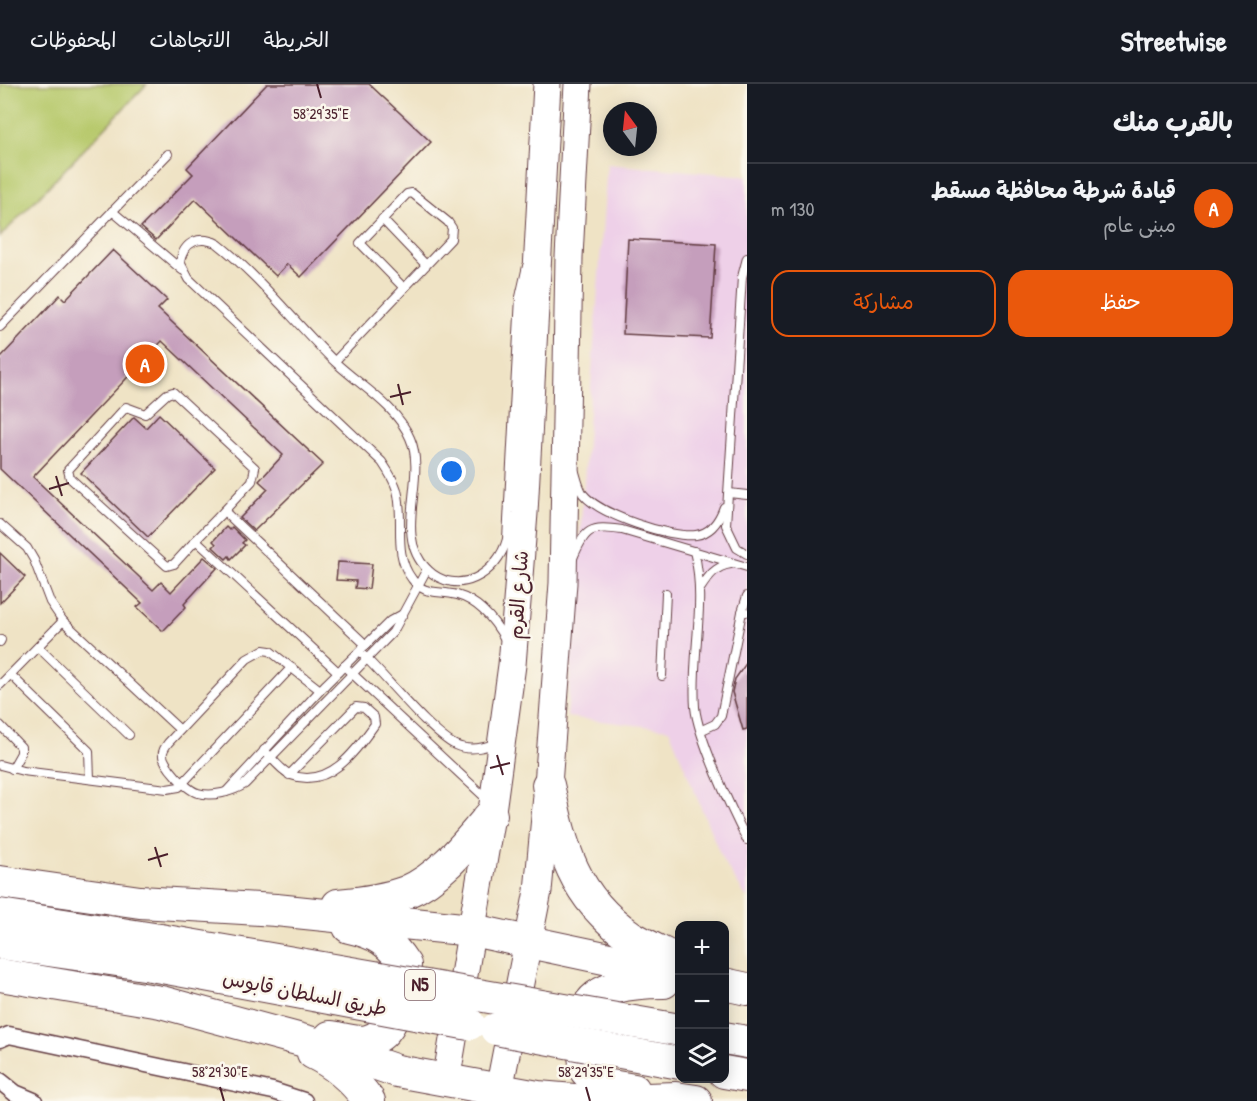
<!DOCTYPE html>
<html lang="ar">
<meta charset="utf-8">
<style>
:root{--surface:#171b24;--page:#242831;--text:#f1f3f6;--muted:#9ea1a6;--line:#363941;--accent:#ea580c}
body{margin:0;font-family:"Patrick Hand","Playpen Sans Arabic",sans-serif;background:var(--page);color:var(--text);direction:rtl}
.controls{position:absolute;right:18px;bottom:18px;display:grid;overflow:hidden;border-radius:12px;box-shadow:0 3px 15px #0003}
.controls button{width:54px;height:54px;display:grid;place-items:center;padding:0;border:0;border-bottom:2px solid var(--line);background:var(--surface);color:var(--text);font:30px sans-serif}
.compass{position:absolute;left:603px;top:18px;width:54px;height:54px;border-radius:50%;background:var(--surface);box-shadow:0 3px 15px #0003;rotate:345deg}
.you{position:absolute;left:452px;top:388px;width:21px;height:21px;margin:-15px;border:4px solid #fff;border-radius:50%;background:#1a73e8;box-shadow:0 0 0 9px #1a73e833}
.badge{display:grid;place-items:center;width:39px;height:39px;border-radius:50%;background:var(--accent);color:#fff;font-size:20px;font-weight:700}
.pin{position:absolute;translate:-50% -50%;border:3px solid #fff;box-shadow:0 2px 6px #0006}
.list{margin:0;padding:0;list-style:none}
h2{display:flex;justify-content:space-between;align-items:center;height:78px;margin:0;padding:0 24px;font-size:26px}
h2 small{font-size:20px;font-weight:400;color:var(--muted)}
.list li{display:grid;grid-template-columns:39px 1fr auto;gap:18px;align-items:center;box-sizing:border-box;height:90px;padding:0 24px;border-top:2px solid var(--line)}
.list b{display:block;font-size:22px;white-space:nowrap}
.list p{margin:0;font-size:20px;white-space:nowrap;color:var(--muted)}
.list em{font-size:20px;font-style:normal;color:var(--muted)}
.actions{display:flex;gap:12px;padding:18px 24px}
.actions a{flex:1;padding:14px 0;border:2px solid var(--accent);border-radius:18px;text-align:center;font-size:21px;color:var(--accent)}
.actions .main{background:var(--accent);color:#fff}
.icon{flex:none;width:33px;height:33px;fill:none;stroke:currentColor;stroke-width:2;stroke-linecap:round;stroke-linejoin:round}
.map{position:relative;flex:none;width:747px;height:1017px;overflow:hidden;direction:ltr}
header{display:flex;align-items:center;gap:36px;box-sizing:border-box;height:84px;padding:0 30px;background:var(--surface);border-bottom:2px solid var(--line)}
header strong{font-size:28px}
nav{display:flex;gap:33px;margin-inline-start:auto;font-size:21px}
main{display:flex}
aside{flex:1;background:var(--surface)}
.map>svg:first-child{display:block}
</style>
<header>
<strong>Streetwise</strong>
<nav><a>الخريطة</a><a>الاتجاهات</a><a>المحفوظات</a></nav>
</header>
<main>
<aside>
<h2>بالقرب منك<small></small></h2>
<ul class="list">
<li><span class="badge">A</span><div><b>قيادة شرطة محافظة مسقط</b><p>مبنى عام</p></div><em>130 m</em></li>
</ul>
<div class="actions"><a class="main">حفظ</a><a>مشاركة</a></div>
</aside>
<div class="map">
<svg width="747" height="1017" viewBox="0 0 747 1017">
<rect width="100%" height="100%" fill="#fbf7ec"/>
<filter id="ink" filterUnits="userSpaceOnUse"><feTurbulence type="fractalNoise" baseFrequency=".0167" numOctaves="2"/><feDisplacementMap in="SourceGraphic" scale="12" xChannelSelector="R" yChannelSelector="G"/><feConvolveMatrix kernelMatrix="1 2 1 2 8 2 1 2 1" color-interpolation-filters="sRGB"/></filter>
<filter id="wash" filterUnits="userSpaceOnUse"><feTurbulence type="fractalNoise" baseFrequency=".008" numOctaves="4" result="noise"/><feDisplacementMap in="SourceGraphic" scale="24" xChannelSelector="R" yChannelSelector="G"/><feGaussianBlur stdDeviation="1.35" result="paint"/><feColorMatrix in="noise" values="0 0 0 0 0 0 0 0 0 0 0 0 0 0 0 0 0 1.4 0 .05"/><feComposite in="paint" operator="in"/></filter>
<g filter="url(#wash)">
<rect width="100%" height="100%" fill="#efe3c5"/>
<polygon fill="#eed0e8" points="607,80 747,92 747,814 723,777 669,645 567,633"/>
<polygon fill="#b7c96c" stroke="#80744c" stroke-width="1.5" points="0,0 147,0 0,153"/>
<g id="blocks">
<g fill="#c59ebc">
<polygon points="267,0 369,0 431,58 301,193 287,180 276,192 195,115 156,156 141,143 193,90 187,84"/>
<polygon points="628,155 716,160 710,254 623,250"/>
<polygon points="113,166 167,216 158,225 323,380 254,447 240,434 268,405 259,397 283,371 162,257 33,393 153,506 161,498 171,508 204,473 217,484 184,520 186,523 163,547 137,523 142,519 0,385 0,274 60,211 65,216"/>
<polygon points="159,330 215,384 148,453 81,389 134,333 146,344"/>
<polygon points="226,443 229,446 232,443 245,456 242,459 245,461 231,475 229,472 226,475 213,463 216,460 213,457"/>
<polygon points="0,469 25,493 0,519"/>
<polygon points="338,478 372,480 369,505 355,504 356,497 336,496"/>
<polygon points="747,578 747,645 743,646 732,608 735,595"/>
</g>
</g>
</g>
<g filter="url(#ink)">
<use href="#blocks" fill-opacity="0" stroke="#633c42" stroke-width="1.5"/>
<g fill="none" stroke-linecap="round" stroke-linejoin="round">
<g stroke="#633c42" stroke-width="10">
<g id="lane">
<polyline points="112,127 182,186"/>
<polyline points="382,135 426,181"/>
<polyline points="747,174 742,193 726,441 737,464 747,470"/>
<polyline points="0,243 168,70"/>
<polyline points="335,277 451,155 452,144 448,138 412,109 407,110 360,159 404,204"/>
<path d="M575 388C577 395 579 404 583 410 600 431 669 454 696 451 711 449 719 437 724 423"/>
<polyline points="729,409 747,411"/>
<polyline points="0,440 27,464 34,476 50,518 63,537"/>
<polyline points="196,456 174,480 167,482 70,394 68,386 126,323 145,330 167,310 173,308 255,384 252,397 224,427"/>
<path d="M694 467C707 518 691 571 695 623 698 654 732 727 747 756"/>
<path d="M573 474C585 445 590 441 622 446L747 483"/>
<path d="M700 505C708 493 715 482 731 480"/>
<polyline points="746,528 742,528 747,512"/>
<path d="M506 557C495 537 479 517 457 511 439 506 424 512 412 495 392 469 405 436 397 406 394 396 388 387 382 378L189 195 180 178C184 157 200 151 218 160 259 192 296 240 334 277 359 301 396 321 410 354 428 394 392 451 427 485 458 515 498 489 507 455L520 213 527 182"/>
<polyline points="0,558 1,556"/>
<polyline points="38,563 129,651"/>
<path d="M364 572C387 594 430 648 455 661 468 667 484 664 496 659"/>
<polyline points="344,582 489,717"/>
<polyline points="338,588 196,456 224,427 366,561"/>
<polyline points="11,591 89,667 90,695"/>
<polyline points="662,592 666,509"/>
<polyline points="0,601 63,537 180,646"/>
<path d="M320 606 270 567 263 566 247 575 168 659C166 662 164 664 163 668 160 679 188 707 198 709 213 713 232 708 245 700L393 548 427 485"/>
<polyline points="0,641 21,663 21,669 12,685"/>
<polyline points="702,646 715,640 721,632 742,528"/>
<path d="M264 666C271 673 281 687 291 691 329 705 356 667 375 640L374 633 364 624 356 623 289 691"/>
<polyline points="0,681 23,687 167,705 179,703 291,584"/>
<polyline points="226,708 326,600 390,537 403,530"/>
</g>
</g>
<g stroke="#633c42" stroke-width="19">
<g id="street">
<polyline points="0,955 9,951 273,1007 304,1017"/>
<polyline points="0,997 15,1009 34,1017"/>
</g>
</g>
<g stroke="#633c42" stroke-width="29">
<g id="primary">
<polyline points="446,997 493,720 512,581 524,429 547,0"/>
<polyline points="499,1006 538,807 548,701 563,499 569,173 578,0"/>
</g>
</g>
<g stroke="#633c42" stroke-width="34">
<g id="highway">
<path d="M548 701C562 764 573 813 630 852 646 862 663 869 680 878"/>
<polyline points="0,798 140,818 276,826 472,846 680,890"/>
<path d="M338 821C360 819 384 816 406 808 440 794 468 758 491 731"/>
<polyline points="0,831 160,856"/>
<polyline points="0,859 151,881"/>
<polyline points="0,891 161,918 327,963 397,987 538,1013 586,1017 676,1014 696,1017"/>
<polyline points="724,900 747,905"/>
<path d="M330 953C341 954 357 960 368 957 398 949 400 906 405 881 390 857 376 849 349 843"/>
<polyline points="724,954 747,958"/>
<path d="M313 969C336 980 354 996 369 1017"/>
<polyline points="724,988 747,992"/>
<path d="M634 1006 599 1000 586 987C584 970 580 951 584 934 590 900 636 898 664 898"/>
</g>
</g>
<use href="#lane" stroke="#fff" stroke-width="8"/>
<use href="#street" stroke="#fff" stroke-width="16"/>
<use href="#primary" stroke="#fff" stroke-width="27"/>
<use href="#highway" stroke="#fff" stroke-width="32"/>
<g stroke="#633c42" stroke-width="34" stroke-linecap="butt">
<g id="highway-bridge">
<polyline points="160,856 680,946"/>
<polyline points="151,881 469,940"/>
<polyline points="496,945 680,979"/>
</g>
</g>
<use href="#highway-bridge" stroke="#fff" stroke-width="32"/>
</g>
</g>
<path fill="none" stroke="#4a1f2b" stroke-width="2" d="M317 0 321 14M398 300 403 321M390 313 411 308M56 392 62 412M49 405 69 399M497 671 503 691M490 684 510 679M155 763 161 783M148 776 168 770M220 1003 224 1017M586 1003 590 1017"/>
<g text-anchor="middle" stroke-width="5" stroke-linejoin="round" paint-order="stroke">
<rect fill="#fbf7ec" stroke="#7f6065" stroke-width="1.5" x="405" y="886" width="30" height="30" rx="4.5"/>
<g font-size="18" font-weight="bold" fill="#4a1f2b">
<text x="420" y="907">N5</text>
</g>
<g font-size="20" fill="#4a1f2b" stroke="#fbf7ec">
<text transform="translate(518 511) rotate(-86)" y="7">شارع القرم</text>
<text transform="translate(305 909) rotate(11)" y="7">طريق السلطان قابوس</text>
</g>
</g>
<g font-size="15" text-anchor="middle" fill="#4a1f2b" stroke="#fbf7ec" stroke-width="5" stroke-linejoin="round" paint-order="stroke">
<text x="321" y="35">58°29'35"E</text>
<text x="220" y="993">58°29'30"E</text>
<text x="586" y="993">58°29'35"E</text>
</g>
</svg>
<div class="controls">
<button>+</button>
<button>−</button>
<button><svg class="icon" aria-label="layers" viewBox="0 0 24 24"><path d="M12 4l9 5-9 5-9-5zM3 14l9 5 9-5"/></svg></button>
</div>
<svg class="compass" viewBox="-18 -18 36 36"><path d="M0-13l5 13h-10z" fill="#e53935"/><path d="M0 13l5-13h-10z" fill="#9ea1a6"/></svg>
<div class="you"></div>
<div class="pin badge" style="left:145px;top:280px">A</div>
</div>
</main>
